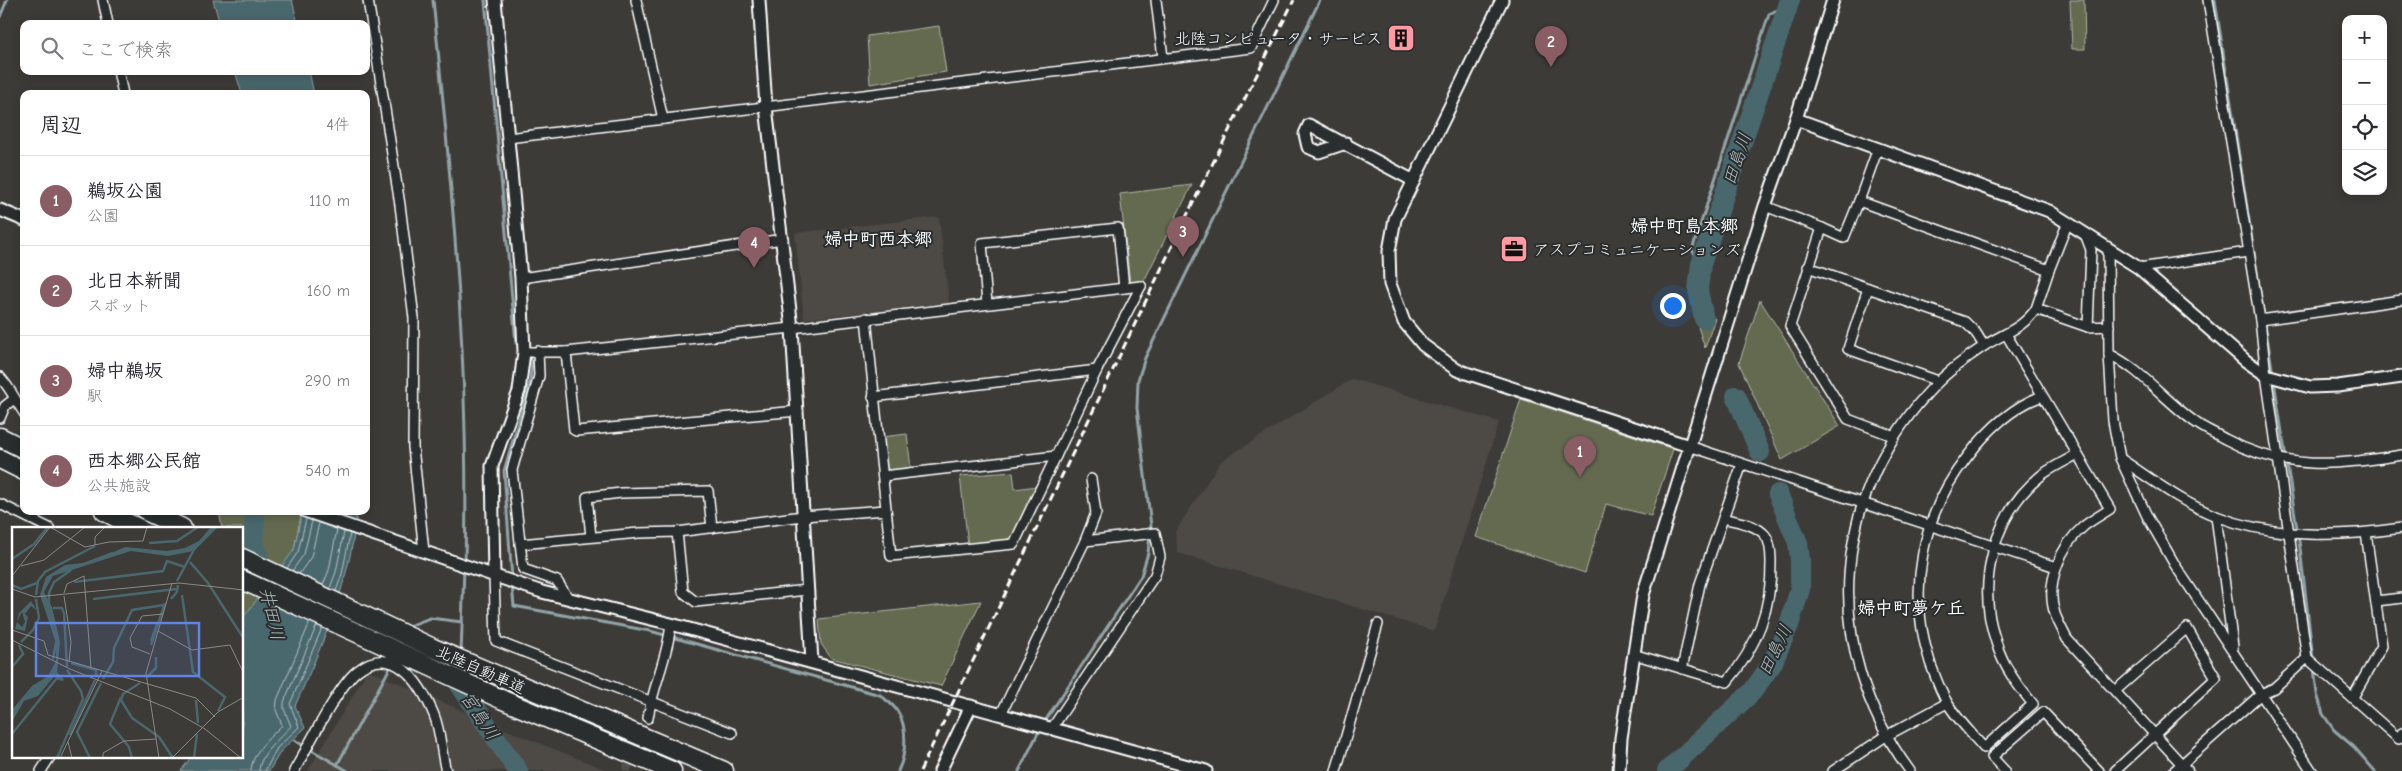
<!DOCTYPE html>
<html lang="ja">
<meta charset="utf-8">
<style>
:root{--surface:#fff;--page:#f7f7f7;--text:#2b2b33;--muted:#7c7c81;--line:#e1e1e2;--accent:#8a5d65}
body{margin:0;font-family:"Comic Neue","Klee One",sans-serif;background:var(--page);color:var(--text)}
.controls{position:absolute;right:15px;top:15px;display:grid;overflow:hidden;border-radius:10px;box-shadow:0 2px 12px #0003}
.controls button{width:45px;height:45px;display:grid;place-items:center;padding:0;border:0;border-bottom:1px solid var(--line);background:var(--surface);color:var(--text);font:25px sans-serif}
.you{position:absolute;left:1672px;top:305px;width:18px;height:18px;margin:-12px;border:4px solid #fff;border-radius:50%;background:#1a73e8;box-shadow:0 0 0 8px #1a73e833}
.badge{display:grid;place-items:center;width:32px;height:32px;border-radius:50%;background:var(--accent);color:#fff;font-size:16px;font-weight:700}
.pin{position:absolute;translate:-50% -41px;filter:drop-shadow(0 1px 2px #0008)}
.pin::after{content:'';position:absolute;top:26px;width:18px;height:15px;background:inherit;clip-path:polygon(0 0,100% 0,50% 100%)}
.list{margin:0;padding:0;list-style:none}
h2{display:flex;justify-content:space-between;align-items:center;height:65px;margin:0;padding:0 20px;font-size:21px}
h2 small{font-size:16px;font-weight:400;color:var(--muted)}
.list li{display:grid;grid-template-columns:32px 1fr auto;gap:15px;align-items:center;box-sizing:border-box;height:90px;padding:0 20px;border-top:1px solid var(--line)}
.list b{display:block;font-size:19px;white-space:nowrap}
.list p{margin:0;font-size:16px;white-space:nowrap;color:var(--muted)}
.list em{font-size:16px;font-style:normal;color:var(--muted)}
.icon{flex:none;width:28px;height:28px;fill:none;stroke:currentColor;stroke-width:2;stroke-linecap:round;stroke-linejoin:round}
.map{position:relative;flex:none;width:2402px;height:771px;overflow:hidden}
.search{position:absolute;background:var(--surface);box-shadow:0 2px 12px #0003;left:20px;top:20px;width:350px;height:55px;display:flex;align-items:center;gap:12px;box-sizing:border-box;padding:0 18px;border-radius:10px;color:var(--muted);font-size:19px}
.panel{position:absolute;background:var(--surface);box-shadow:0 2px 12px #0003;left:20px;top:90px;width:350px;height:425px;border-radius:10px}
.map>svg:first-child{display:block}
</style>
<div class="map">
<svg width="2402" height="771" viewBox="0 0 2402 771">
<rect width="100%" height="100%" fill="#3d3b38"/>
<filter id="ink" filterUnits="userSpaceOnUse"><feTurbulence type="fractalNoise" baseFrequency=".02" numOctaves="2"/><feDisplacementMap in="SourceGraphic" scale="10" xChannelSelector="R" yChannelSelector="G"/><feConvolveMatrix kernelMatrix="1 2 1 2 8 2 1 2 1" color-interpolation-filters="sRGB"/></filter>
<g filter="url(#ink)">
<g fill="#4e4944">
<polygon points="939,217 949,303 804,319 795,233"/>
<polygon points="1352,379 1499,422 1434,631 1178,553 1175,532 1221,461"/>
<polygon points="368,670 514,733 609,771 308,771"/>
</g>
<g fill="#646b50" stroke="#b2b5a8">
<polygon points="2070,0 2084,0 2085,49 2072,49"/>
<polygon points="939,26 946,72 870,84 867,36"/>
<polygon points="1192,185 1144,281 1130,282 1120,194"/>
<polygon points="1760,300 1840,426 1782,460 1739,363"/>
<polygon points="1715,318 1705,348 1698,327"/>
<polygon points="1521,399 1673,449 1651,516 1606,504 1585,573 1476,537"/>
<polygon points="907,434 911,469 892,472 885,466 882,437"/>
<polygon points="1013,472 1015,489 1037,486 1013,535 1005,541 968,545 960,476"/>
<polygon points="219,511 302,511 294,550 243,679 242,528 222,528"/>
<polygon points="981,601 941,686 831,658 821,644 819,619"/>
</g>
<g fill="#4a676d" stroke="#92a4a7">
<polygon points="213,0 292,0 298,24 220,24"/>
<polygon points="235,71 309,71 314,94 242,94"/>
<path d="M302 511H357C351 580 323 643 295 706L305 728 281 751 269 771H181L191 757H242L243 618 294 550Z"/>
</g>
<g fill="none" stroke-linecap="round" stroke-linejoin="round">
<g stroke="#b7c2c5" stroke-width="1">
<polyline points="287,568 298,552 306,519"/>
<polyline points="292,571 304,554 312,521"/>
<polyline points="299,574 311,557 319,523"/>
<polyline points="323,585 329,570 337,529"/>
<polyline points="330,588 336,572 344,532"/>
<polyline points="336,591 342,574 350,534"/>
<path d="M251 771C252 751 270 738 282 725L276 710 277 700 310 622"/>
<path d="M259 771C260 752 280 739 291 726L284 709V702L317 625"/>
<polyline points="265,771 277,748 299,727 290,704 322,628"/>
</g>
<g stroke="#92a4a7" stroke-width="3">
<path d="M433 0C452 186 470 375 465 562"/>
<polyline points="485,0 516,343 520,347"/>
<polyline points="2215,0 2273,375"/>
<polyline points="0,17 7,0"/>
<polyline points="1703,259 1695,255 1692,250 1694,244 1769,14 1777,10 1786,12"/>
<polyline points="2274,381 2300,548 2313,659"/>
<polyline points="512,579 504,471 530,382 532,362 527,356"/>
<path d="M512 585 514 606 650 631 880 695C886 700 895 706 898 712 908 728 906 755 898 771"/>
<polyline points="409,630 412,625 430,618 462,622"/>
<polyline points="461,655 464,568"/>
<polyline points="2314,668 2317,694 2323,714 2334,730 2354,747 2375,771"/>
<polyline points="1043,724 1141,576 1148,553 1151,526 1137,408 1138,380 1145,358 1320,0"/>
<polyline points="294,740 348,771"/>
<polyline points="337,765 392,664"/>
<polyline points="1019,771 1040,729"/>
</g>
<g stroke="#4a676d" stroke-width="20">
<polyline points="1704,319 1698,290 1701,264 1790,0"/>
<polyline points="1736,396 1760,452"/>
<polyline points="255,511 254,541 271,606"/>
<polyline points="460,685 518,771"/>
<polyline points="1667,771 1752,692 1772,664 1789,625 1800,589 1800,560 1798,543 1778,494"/>
</g>
<polyline stroke="#504f4c" stroke-width="9" stroke-dasharray="9 4.5" stroke-linecap="butt" points="626,771 648,718"/>
<g stroke="#fff" stroke-width="12">
<g id="minor">
<polyline points="103,0 108,24"/>
<polyline points="368,0 400,205 414,318 413,447 424,552"/>
<polyline points="636,0 663,119"/>
<polyline points="1156,0 1163,58"/>
<polyline points="2208,0 2260,320 2266,375 2307,658 2399,739 2402,733"/>
<polyline points="118,71 123,94"/>
<polyline points="508,138 1251,48 1274,0"/>
<polyline points="1878,148 1859,201 2049,270 2036,309 2088,327 2091,250 2085,234"/>
<polyline points="1765,206 1822,228 1790,326 1848,419 1893,436"/>
<polyline points="1822,228 1844,238 1859,201"/>
<polyline points="2108,249 2109,354 2113,421 2120,458 2147,516 2175,565 2312,771"/>
<polyline points="1808,267 1965,322 1976,333 1984,346"/>
<polyline points="2139,268 2248,252"/>
<polyline points="2049,270 2068,222"/>
<polyline points="521,278 783,239"/>
<polyline points="1868,288 1848,349 1938,381"/>
<polyline points="987,304 982,243 1118,228 1124,288"/>
<polyline points="866,318 891,556 1014,544 1097,370 1141,286"/>
<polyline points="2260,320 2402,300"/>
<polyline points="2088,327 2109,326"/>
<path d="M2006 334 2110 509C2101 515 2092 520 2084 526 2060 546 2045 584 2055 614 2058 622 2063 631 2067 639L2188 771"/>
<polyline points="538,351 539,376 512,470 523,569 557,581 568,598"/>
<polyline points="524,352 566,352"/>
<path d="M2109 354C2142 370 2165 401 2195 422 2204 429 2215 433 2225 439 2287 472 2335 465 2402 455"/>
<path d="M0 377C11 389 15 400 24 413"/>
<path d="M2042 396C2012 407 1986 432 1967 457 1921 516 1907 591 1930 662 1935 676 1940 691 1948 704 1958 720 1972 734 1984 748L2033 704C2017 685 2003 666 1996 642 1976 584 1993 513 2043 474 2053 467 2065 461 2076 455"/>
<polyline points="873,397 1097,370"/>
<polyline points="798,411 576,431 574,430 566,352 792,328 1141,286"/>
<polyline points="0,418 5,406 14,399"/>
<polyline points="1689,446 2056,567"/>
<path d="M2121 459C2151 479 2182 503 2216 516 2276 539 2340 537 2402 528"/>
<polyline points="883,476 1056,456"/>
<polyline points="0,504 49,528"/>
<polyline points="2216,516 2233,647"/>
<polyline points="677,532 683,592 696,602 807,590"/>
<polyline points="591,537 587,497 621,493 708,491 712,528"/>
<polyline points="520,544 639,533 677,532 803,516 886,510"/>
<polyline points="494,576 496,641 732,733"/>
<polyline points="2376,601 2402,598"/>
<path d="M1633 654 1727 682C1757 647 1772 608 1771 562 1771 554 1770 541 1765 535 1756 524 1737 522 1723 518"/>
<polyline points="1682,669 1700,584 1742,464"/>
<polyline points="2115,691 2187,628 2216,678 2115,771"/>
<polyline points="2353,697 2382,646 2366,533"/>
<polyline points="1001,714 1085,541 1096,513 1091,479"/>
<path d="M648 718C653 686 668 656 671 624"/>
<polyline points="1052,728 1155,575 1160,557 1155,533 1085,541"/>
<polyline points="41,771 50,757"/>
<path d="M294 771C308 747 338 686 357 671 394 641 421 684 434 715 441 732 441 753 446 771"/>
<polyline points="1336,771 1378,624"/>
<polyline points="1833,771 1886,736 1947,703"/>
<path d="M1910 771C1819 648 1830 493 1937 383 1950 370 1969 356 1984 346 2004 333 2022 329 2036 309"/>
<polyline points="2005,771 1992,757 2043,712 2099,771"/>
<polyline points="2174,771 2261,694 2274,688 2307,658"/>
</g>
</g>
<g stroke="#fff" stroke-width="15">
<g id="tertiary">
<polyline points="759,0 766,107 792,328 812,662"/>
<polyline points="1502,0 1395,219 1389,251 1390,284 1404,322 1423,345 1457,370 1689,446"/>
<polyline points="1796,119 2049,211 2139,268 2246,361 2266,375 2310,387 2338,386 2402,377"/>
<polyline points="1346,143 1319,152 1308,147 1305,134 1309,125 1414,181"/>
<polyline points="0,210 24,220"/>
<polyline points="305,511 542,592 671,624 1206,771"/>
<polyline points="494,576 492,466 519,391 524,352 521,278 495,0"/>
<polyline points="940,771 971,706"/>
<polyline points="1619,771 1621,738 1643,595 1765,206 1796,119 1833,0"/>
</g>
</g>
<g stroke="#fff" stroke-width="21">
<g id="motorway">
<polyline points="0,437 24,449"/>
<polyline points="0,459 24,471"/>
<polyline points="104,511 117,518"/>
<polyline points="146,511 182,528"/>
<polyline points="242,558 433,648 724,771"/>
<polyline points="242,580 503,700 672,771"/>
</g>
</g>
<use href="#minor" stroke="#2a2d2e" stroke-width="9"/>
<use href="#tertiary" stroke="#2a2d2e" stroke-width="11"/>
<use href="#motorway" stroke="#2a2d2e" stroke-width="18"/>
<polyline stroke="#fff" stroke-width="3" stroke-dasharray="8 4" stroke-linecap="butt" points="920,771 1192,205 1294,0"/>
<g stroke="#fff" stroke-width="21" stroke-linecap="butt">
<polyline id="motorway-bridge" points="117,518 138,528"/>
</g>
<use href="#motorway-bridge" stroke="#2a2d2e" stroke-width="18"/>
</g>
</g>
<defs>
<g id="building-square" transform="scale(1.4375)"><rect x="-9" y="-9" width="18" height="18" rx="4" fill="#ff9aa2" stroke="#2a2d2e"/><path d="M-4-6H4V6H1V3H-1V6H-4ZM-2.5-4.3h1.7v1.8h-1.7ZM.8-4.3h1.7v1.8H.8ZM-2.5-1h1.7V.8h-1.7ZM.8-1h1.7V.8H.8Z" fill="#111"/></g>
<g id="office-square" transform="scale(1.4375)"><rect x="-9" y="-9" width="18" height="18" rx="4" fill="#ff9aa2" stroke="#2a2d2e"/><path d="M-6-3h4V-5.5h4V-3h4V5H-6ZM-1-4.5V-3h2v-1.5ZM-6 0V1H6V0Z" fill="#111"/></g>
</defs>
<g fill-rule="evenodd">
<use href="#building-square" x="1401" y="38"/>
<use href="#office-square" x="1514" y="249"/>
</g>
<g text-anchor="middle" stroke-width="4" stroke-linejoin="round" paint-order="stroke">
<g font-size="16" fill="#fff" stroke="#2a2d2e" text-anchor="end">
<text x="1382" y="44">北陸コンピュータ・サービス</text>
<text x="1533" y="255" text-anchor="start">アスプコミュニケーションズ</text>
</g>
<g font-size="16" fill="#fff" stroke="#2a2d2e">
<text transform="translate(481 669) rotate(24)" y="6">北陸自動車道</text>
</g>
<g font-size="18" font-style="italic" fill="#aebbbd" stroke="#2a2d2e">
<text transform="translate(1737 159) rotate(-71)" y="6">田島川</text>
<text transform="translate(272 614) rotate(77)" y="6">井田川</text>
<text transform="translate(1775 650) rotate(-64)" y="6">田島川</text>
<text transform="translate(480 716) rotate(56)" y="6">宮島川</text>
</g>
<g font-size="18" font-weight="bold" fill="#fff" stroke="#2a2d2e">
<text x="1684" y="232">婦中町島本郷</text>
<text x="878" y="245">婦中町西本郷</text>
<text x="1911" y="614">婦中町夢ケ丘</text>
</g>
</g>
<g transform="translate(12 527)">
<rect width="231" height="231" fill="#3d3b38"/>
<path d="M199 0H206L182 24 156 29 119 24 41 49 32 65 40 80 48 115 45 146 26 169 12 174 0 195V183L20 159 36 149 44 134V116L28 68 34 50 53 38 79 35 113 20 155 24 173 21 187 14ZM19 74 25 83 19 79 13 87 16 90 13 104 3 102 5 95 10 100 13 95 10 85 5 94 7 86Z" fill="#4a676d"/>
<path fill="none" stroke="#4a676d" stroke-width="2.5" d="M137 16 165 14 186 0M0 32 22 17 35 1M178 35 196 56 232 112M72 37 101 26M165 54 184 19M62 55 151 44 155 34 173 40M0 58 9 62 25 56M24 68 26 54 33 45 83 19M170 68 181 145 213 170 206 184M81 72 164 62M159 72 165 65 166 58M37 76V66L42 55 59 43M41 81H50L52 86 55 140M139 114 145 97M9 115 21 103 27 91 24 72M139 118 153 76M41 132 45 111M59 136 84 143V150M0 140 11 127 7 118M135 150 144 141V130M91 152 101 135 102 121 120 83 152 78M128 156 111 167 109 173 120 191 147 210 161 231M109 170 98 197 117 220 120 231M184 173 186 196M0 207 45 151 51 153 44 146M58 208 83 153M45 231 71 172 69 164 55 143M78 231 65 205 89 156M182 231 185 207"/>
<path fill="none" stroke="#8b8988" stroke-width="1" d="M38 0 73 20 97 15 131 14 135 0M83 18V10L93 0M9 39 32 33 73 0M0 49 38 0M0 62 23 70 167 56 232 63M52 66 55 57 72 49 79 141M52 69 59 115 57 135M0 103 32 114 36 128 184 171 203 190M146 104 180 123 218 118 232 147M0 113 58 142 158 182 193 202 229 231M138 127 120 120 118 111 130 89 151 87M56 215 60 231M48 231 90 144M91 231V226L112 214 144 212M147 231 134 146 160 56M160 231 206 185 232 170"/>
<path fill="#6183e4" fill-opacity="0.15" stroke="#6183e4" stroke-width="2.5" d="M24 96H187V149H24Z"/>
<rect width="231" height="231" fill="none" stroke="#fff" stroke-width="2.5"/>
</g>
</svg>
<div class="controls">
<button>+</button>
<button>−</button>
<button><svg class="icon" aria-label="locate" viewBox="0 0 24 24"><circle cx="12" cy="12" r="6"/><path d="M12 2v4M12 18v4M2 12h4M18 12h4"/></svg></button>
<button><svg class="icon" aria-label="layers" viewBox="0 0 24 24"><path d="M12 4l9 5-9 5-9-5zM3 14l9 5 9-5"/></svg></button>
</div>
<div class="you"></div>
<div class="pin badge" style="left:1580px;top:477px">1</div>
<div class="pin badge" style="left:1551px;top:67px">2</div>
<div class="pin badge" style="left:1183px;top:257px">3</div>
<div class="pin badge" style="left:754px;top:268px">4</div>
<div class="search"><svg class="icon" aria-label="search" viewBox="0 0 24 24"><circle cx="10" cy="10" r="6"/><path d="M15 15l6 6"/></svg>ここで検索</div>
<section class="panel">
<h2>周辺<small>4件</small></h2>
<ul class="list">
<li><span class="badge">1</span><div><b>鵜坂公園</b><p>公園</p></div><em>110 m</em></li>
<li><span class="badge">2</span><div><b>北日本新聞</b><p>スポット</p></div><em>160 m</em></li>
<li><span class="badge">3</span><div><b>婦中鵜坂</b><p>駅</p></div><em>290 m</em></li>
<li><span class="badge">4</span><div><b>西本郷公民館</b><p>公共施設</p></div><em>540 m</em></li>
</ul>
</section>
</div>
